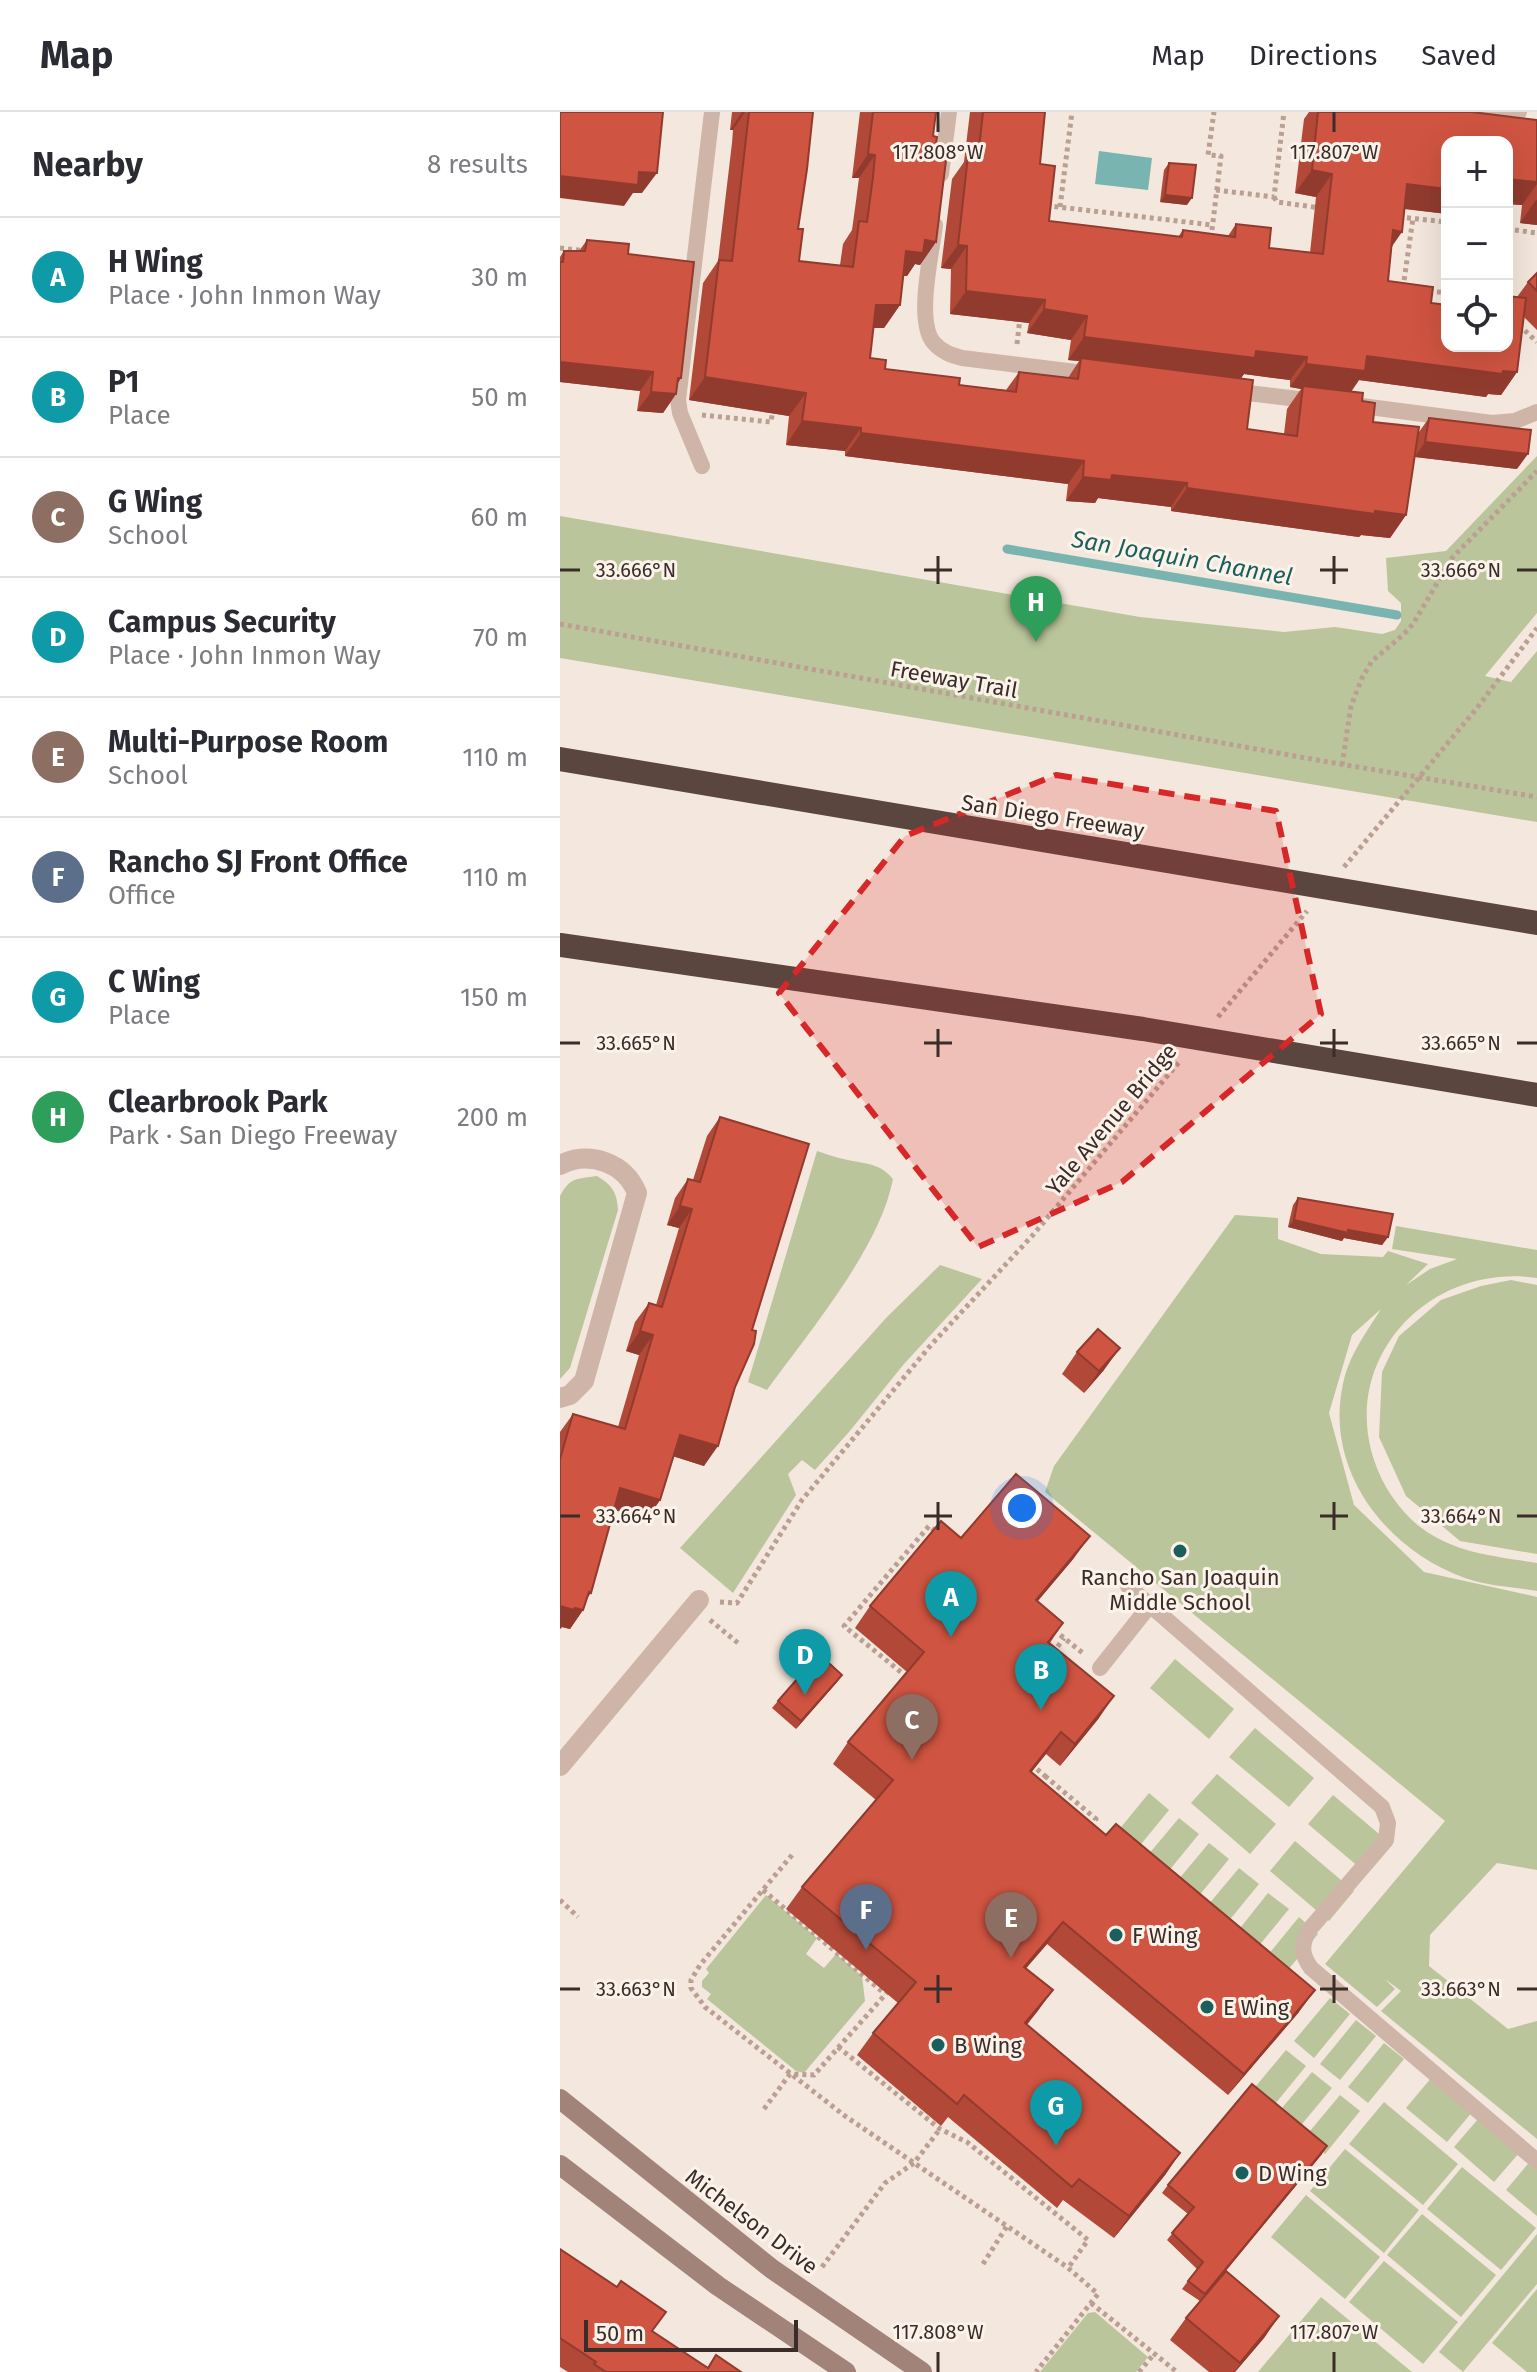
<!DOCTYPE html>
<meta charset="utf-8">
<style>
:root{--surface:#fff;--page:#f7f7f7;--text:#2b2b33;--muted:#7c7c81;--line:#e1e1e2;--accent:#1a73e8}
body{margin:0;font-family:"Fira Sans",sans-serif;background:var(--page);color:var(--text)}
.controls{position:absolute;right:24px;top:24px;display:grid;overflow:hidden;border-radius:16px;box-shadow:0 8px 32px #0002}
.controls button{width:72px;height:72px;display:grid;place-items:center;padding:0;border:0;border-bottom:2px solid var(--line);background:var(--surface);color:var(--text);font:40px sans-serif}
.scale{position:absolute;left:24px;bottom:20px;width:214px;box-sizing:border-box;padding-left:8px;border:4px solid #3a2c29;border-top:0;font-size:22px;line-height:28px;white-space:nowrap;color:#3a2c29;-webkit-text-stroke:6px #fbf2ea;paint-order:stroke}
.you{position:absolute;left:462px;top:1396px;width:28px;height:28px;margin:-20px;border:6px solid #fff;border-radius:50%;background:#1a73e8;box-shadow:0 0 0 12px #1a73e833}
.badge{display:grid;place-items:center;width:52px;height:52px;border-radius:50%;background:var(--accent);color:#fff;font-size:26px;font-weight:700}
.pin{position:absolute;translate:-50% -66px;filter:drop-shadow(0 2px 4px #0008)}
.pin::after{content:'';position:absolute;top:42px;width:28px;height:24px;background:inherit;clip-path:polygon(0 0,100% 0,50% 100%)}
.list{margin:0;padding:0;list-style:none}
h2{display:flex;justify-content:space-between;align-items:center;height:104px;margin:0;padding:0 32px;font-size:34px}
h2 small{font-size:26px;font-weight:400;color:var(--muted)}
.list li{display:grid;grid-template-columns:52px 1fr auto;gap:24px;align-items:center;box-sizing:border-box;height:120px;padding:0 32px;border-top:2px solid var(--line)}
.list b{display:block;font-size:30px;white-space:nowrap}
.list p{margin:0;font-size:26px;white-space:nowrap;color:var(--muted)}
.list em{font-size:26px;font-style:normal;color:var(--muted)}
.icon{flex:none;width:44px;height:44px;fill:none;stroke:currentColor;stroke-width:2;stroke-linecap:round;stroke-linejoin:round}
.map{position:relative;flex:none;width:977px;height:2260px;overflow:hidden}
header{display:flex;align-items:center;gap:48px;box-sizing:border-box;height:112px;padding:0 40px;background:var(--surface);border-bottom:2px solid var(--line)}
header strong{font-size:38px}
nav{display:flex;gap:44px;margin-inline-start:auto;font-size:28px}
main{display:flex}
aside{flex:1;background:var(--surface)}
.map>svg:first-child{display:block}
</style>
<header>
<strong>Map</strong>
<nav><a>Map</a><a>Directions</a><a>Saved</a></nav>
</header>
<main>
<aside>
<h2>Nearby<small>8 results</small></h2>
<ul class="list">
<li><span class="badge" style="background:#0f9aa8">A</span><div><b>H Wing</b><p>Place · John Inmon Way</p></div><em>30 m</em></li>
<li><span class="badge" style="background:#0f9aa8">B</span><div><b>P1</b><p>Place</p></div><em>50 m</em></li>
<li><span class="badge" style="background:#8d6e63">C</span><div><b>G Wing</b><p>School</p></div><em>60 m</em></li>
<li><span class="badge" style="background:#0f9aa8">D</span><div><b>Campus Security</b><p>Place · John Inmon Way</p></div><em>70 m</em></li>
<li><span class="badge" style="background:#8d6e63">E</span><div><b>Multi-Purpose Room</b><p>School</p></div><em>110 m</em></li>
<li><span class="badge" style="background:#5c6f8a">F</span><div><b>Rancho SJ Front Office</b><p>Office</p></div><em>110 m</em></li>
<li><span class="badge" style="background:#0f9aa8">G</span><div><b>C Wing</b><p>Place</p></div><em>150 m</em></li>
<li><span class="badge" style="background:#2e9e5b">H</span><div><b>Clearbrook Park</b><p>Park · San Diego Freeway</p></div><em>200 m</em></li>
</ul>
</aside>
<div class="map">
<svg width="977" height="2260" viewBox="0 0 977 2260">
<rect width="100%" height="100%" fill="#f4e7dd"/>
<g fill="#bbc59b">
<polygon points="977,344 977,501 925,564 951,570 977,539 977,710 0,546 0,404 580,505 724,520 775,515 822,522 835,518 841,509 841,491 828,479 826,446 886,439"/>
<path d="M257 1039C267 1042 277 1046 288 1048 306 1052 320 1051 333 1067 320 1136 249 1220 207 1278L188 1270Z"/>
<path d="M37 1064C52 1073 57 1080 58 1098L10 1256 0 1267V1084C10 1065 17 1067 37 1064Z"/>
<path d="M675 1103 718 1106V1127L761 1142 823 1145 828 1139 868 1152 846 1173 870 1157 897 1147 832 1137 836 1114 977 1138V1166C858 1149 765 1266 826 1375 838 1395 852 1411 872 1423 903 1442 941 1445 977 1451V1479C954 1475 927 1474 905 1466 826 1438 764 1358 783 1272 789 1243 806 1221 821 1197L792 1223 769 1301 794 1393 864 1460 977 1485V1758L937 1751 870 1823 869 1854 948 1917 977 1909V2027L821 1899 841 1879 825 1867 835 1877 817 1895 765 1852 885 1709 485 1380 494 1354Z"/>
<polygon points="380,1153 422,1167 344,1252 289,1320 255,1358 242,1348 228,1362 236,1383 173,1481 120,1436 326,1206"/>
<polygon points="951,1168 977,1173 977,1442 900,1429 846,1384 819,1325 822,1260 839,1224 881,1188 921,1174"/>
<polygon points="615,1547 674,1597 649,1627 590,1576"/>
<polygon points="695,1616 754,1666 729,1695 669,1645"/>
<polygon points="657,1662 716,1712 690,1742 631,1691"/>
<polygon points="589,1681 609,1698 573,1742 553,1725"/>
<polygon points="773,1683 832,1733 807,1762 748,1712"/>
<polygon points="619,1706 639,1722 603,1766 583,1749"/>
<polygon points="735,1729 794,1779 769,1809 710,1759"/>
<polygon points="649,1731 669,1747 633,1791 613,1774"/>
<polygon points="679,1756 699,1772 663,1816 643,1799"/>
<polygon points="708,1781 729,1797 693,1841 673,1825"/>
<polygon points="206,1783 257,1826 246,1842 264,1856 276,1842 302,1864 305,1889 244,1961 236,1959 147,1887 151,1882 142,1875 142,1869 149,1861 146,1857"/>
<polygon points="739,1805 758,1822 722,1865 703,1849"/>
<polygon points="770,1886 790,1902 754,1946 734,1929"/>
<polygon points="796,1908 816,1924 780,1968 760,1952"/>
<polygon points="824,1931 844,1947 808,1991 788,1975"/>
<polygon points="726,1938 746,1954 711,1997 691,1980"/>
<polygon points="877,1959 918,1993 887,2030 846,1996"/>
<polygon points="752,1960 772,1976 737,2018 717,2002"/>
<polygon points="780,1983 800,1999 765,2042 745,2025"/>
<polygon points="824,1990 898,2052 863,2093 789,2032"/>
<polygon points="925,1999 966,2033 934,2070 894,2035"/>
<polygon points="785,2037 859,2098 824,2141 750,2079"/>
<polygon points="977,2041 977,2104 946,2078"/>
<polygon points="902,2055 976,2116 941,2158 867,2097"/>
<polygon points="746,2083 820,2145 785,2187 711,2125"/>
<polygon points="862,2102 936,2163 901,2205 827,2143"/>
<polygon points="977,2122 977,2172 903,2260 879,2240"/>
<polygon points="824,2149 898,2210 863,2252 789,2190"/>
<polygon points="977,2177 977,2260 967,2260 932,2231"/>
<polygon points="761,2185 852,2260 698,2260"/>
<polygon points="535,2200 588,2245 576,2260 480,2260 528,2201"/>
</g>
<polygon fill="#7ab4b0" points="539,39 592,46 588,78 535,72"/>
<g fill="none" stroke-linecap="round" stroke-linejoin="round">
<polyline stroke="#7ab4b0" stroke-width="9" points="447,437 837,503"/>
<g stroke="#ba9f92" stroke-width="5" stroke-dasharray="4 4" stroke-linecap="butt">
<polyline points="656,78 714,85 724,0"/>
<polyline points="714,85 717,90 761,96"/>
<polyline points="500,95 512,0"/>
<polyline points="487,96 490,94 652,113"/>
<polyline points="839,105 887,110"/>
<polyline points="947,117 977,121"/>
<polyline points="651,126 661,44 648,43 654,0"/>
<polyline points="0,136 26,139"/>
<polyline points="843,176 853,106"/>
<polyline points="869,179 887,181"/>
<polyline points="959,213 977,230"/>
<polyline points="457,232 460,206"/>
<polyline points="142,303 211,310 213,297"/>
<polyline points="0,512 774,651 977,685"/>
<polyline points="782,653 791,594 802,566 812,549 843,523 853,512 892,446 977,359"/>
<polyline points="784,755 917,596 977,516"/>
<polyline points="658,905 747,799"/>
<polyline points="160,1490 177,1491 242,1388 371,1233 472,1124 620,949"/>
<polyline points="150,1508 178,1531"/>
<polyline points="494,1518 524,1542"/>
<polyline points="493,1541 504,1526"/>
<polyline points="347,1565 284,1514 369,1414 379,1422"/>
<polyline points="471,1652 485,1664 478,1672"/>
<polyline points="485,1664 536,1707 530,1714"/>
<polyline points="232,1743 140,1853 131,1868 131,1876 145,1895 285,2004 507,2155 538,2182 476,2260"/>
<polyline points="203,1778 325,1882"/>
<polyline points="0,1788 18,1805"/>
<polyline points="278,1935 380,2017 407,2030 528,2128 508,2156"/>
<polyline points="204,1997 230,1962 254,1963 331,1876"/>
<polyline points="423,2152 447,2114"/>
<polyline points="262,2155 325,2071 354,2051 380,2017"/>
<polyline points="531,2191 617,2260"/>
<polyline points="579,2260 594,2242"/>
</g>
<g stroke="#ceb5a8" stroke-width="16">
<polyline points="925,6 959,0"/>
<polyline points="381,62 389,0"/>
<path d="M375 113C372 140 355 210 374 231 382 240 391 243 402 246L532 262"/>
<polyline points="671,279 755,289"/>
<polyline points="794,293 932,311 955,309 977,300"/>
<polyline points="142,354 120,301 118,288 152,0"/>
<path d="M568 1474 822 1695 828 1711 826 1728 749 1818C741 1833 741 1842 751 1856L977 2049"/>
<polyline points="540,1556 590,1493"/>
</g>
<g stroke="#ceb5a8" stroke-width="20">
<path d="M0 1053C30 1038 65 1051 77 1081L24 1269 10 1283 0 1286"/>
<polyline points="0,1654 139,1488"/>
</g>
<g stroke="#a28379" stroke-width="20">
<polyline points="0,1987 212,2157 362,2260"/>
<polyline points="0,2053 158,2174 286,2260"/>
</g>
<g stroke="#5b453f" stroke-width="24">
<polyline points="0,647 977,811"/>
<polyline points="0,833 583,917 977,983"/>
</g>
</g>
<g fill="#b24838" fill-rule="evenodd">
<path d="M172 0H253L238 117 239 149 280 153 283 132 292 118 296 89 299 66H292L300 0H376L373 24 375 38 376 130 360 153 355 152 347 164H343L340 193 324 216H313L310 246 325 257 399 273 446 278 459 260 508 266 519 249 508 248 511 228 467 221 469 211 390 202 391 157 381 156 392 67 404 50 410 0H485L480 52 489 109 618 125 623 118 668 124 676 112 709 136 750 141 756 85 735 81 744 7 749 0H912L977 8V113L960 111 962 93 947 92V30H887V102L844 97 832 135 828 169 871 191 887 234 957 185 968 170 977 161V218L964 205 957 260 941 283 928 282 926 285 799 268 791 280 802 289 813 310 859 320 869 306 957 357 855 345 846 403 830 426 801 423 799 425 611 399V395L538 386 535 391 506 389 508 372 285 344V339L226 333 229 304 129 288 143 171 158 149 172 31 173 18H170ZM684 262 730 268V275L741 277 727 297 724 322 687 317 681 266Z"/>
<polygon points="609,51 627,93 600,90 604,58"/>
<polygon points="27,128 68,142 121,266 118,271 116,282 103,301 77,299 80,279 0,270 0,145 4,139 19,139"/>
<polygon points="160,1005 175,1275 144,1354 113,1344 100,1388 87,1407 54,1398 23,1498 10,1517 2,1515 0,1517 0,1320 13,1302 58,1315 79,1243 66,1239 75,1210 89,1191 96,1193 119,1116 107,1113 115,1086 128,1067 133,1068 147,1024"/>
<polygon points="738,1086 828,1125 822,1133 784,1126 782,1129 728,1115 733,1093"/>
<polygon points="517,1240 544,1258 524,1281 502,1262"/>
<polygon points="401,1426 514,1446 477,1490 503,1511 490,1531 539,1606 500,1654 486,1642 471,1660 739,1900 668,1983 487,1832 466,1856 493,1878 467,1913 620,2041 605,2063 554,2126 503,2088 497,2096 388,2005 381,2014 297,1943 313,1921 338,1891 226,1797 242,1775 316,1688 273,1652 288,1630 347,1560 295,1516 310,1494"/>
<polygon points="277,1570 236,1617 212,1596 218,1589"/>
<polygon points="762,2042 651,2177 719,2204 704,2226 675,2260 649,2260 610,2228 626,2206 640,2189 622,2177 637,2157 607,2128 628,2102 602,2081 608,2073"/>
<polygon points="0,2137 92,2220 147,2256 181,2260 8,2260 0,2255"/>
</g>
<g fill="#913b2e">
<polygon points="182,0 185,0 173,18 170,18"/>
<polygon points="308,42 315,43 299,66 292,66"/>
<polygon points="752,58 772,62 756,85 735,81"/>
<polygon points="79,60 97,61 82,81 73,81 64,94 0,86 0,64"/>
<polygon points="947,67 977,70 977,72 962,93 947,92"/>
<polygon points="847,72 887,77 887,102 831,95"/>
<polygon points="605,83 632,86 627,93 600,90"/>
<polygon points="976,88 977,88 977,113 960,111"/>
<polygon points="833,118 842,120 826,143"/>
<polygon points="365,128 376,130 360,153 355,152 347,164 330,162 346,139"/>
<polygon points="398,133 407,134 391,157 381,156"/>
<polygon points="406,179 485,188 469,211 390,202"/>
<polygon points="316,193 340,193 324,216 300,216"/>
<polygon points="484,197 527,204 511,228 467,221"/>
<polygon points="524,225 696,239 747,245 730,268 684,262 679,269 521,246 519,249 508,248"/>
<polygon points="807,244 943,259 957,260 941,283 928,282 926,285 799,268 789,282 743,274 741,277 730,275 746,252"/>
<polygon points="0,250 93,260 80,279 0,270"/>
<polygon points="145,265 246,281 229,304 129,288"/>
<polygon points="118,266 121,266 110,282 116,282 103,301 77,299 91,280"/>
<polygon points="242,309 301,316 285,339 226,333"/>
<polygon points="301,321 524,349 508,372 285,344"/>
<polygon points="865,330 968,342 957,357 855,345"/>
<polygon points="552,363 627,371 611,395 538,386 535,391 506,389 523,365"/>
<polygon points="627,376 815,399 846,403 830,426 801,423 799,425 611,399"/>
<polygon points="120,1094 132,1097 119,1116 107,1113"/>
<polygon points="734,1108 828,1125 822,1133 784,1126 782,1129 728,1115"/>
<polygon points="80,1219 93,1223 79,1243 66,1239"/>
<polygon points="560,1236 544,1258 524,1281 539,1259"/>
<polygon points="120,1323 158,1334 144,1354 106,1342"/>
<polygon points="60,1376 100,1388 87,1407 46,1395"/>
<polygon points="530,1424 514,1446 460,1510 476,1488"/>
<polygon points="29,1480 31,1481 19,1497 23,1498 10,1517 2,1515 0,1517 0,1494"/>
<polygon points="282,1563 277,1570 236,1617 241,1609"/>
<polygon points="554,1584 539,1606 500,1654 515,1632"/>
<polygon points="501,1620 486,1642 455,1681 470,1659"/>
<polygon points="503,1810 487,1832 449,1876 464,1855"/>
<polygon points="493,1878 477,1900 449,1933 465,1911"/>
<polygon points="755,1878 739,1900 668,1983 684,1962"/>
<polygon points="767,2034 762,2042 640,2190"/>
<polygon points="620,2041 605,2063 554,2126 569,2104"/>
<polygon points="719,2204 704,2226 675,2260 674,2260"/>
</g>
<g fill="#cf5441" stroke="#913b2e" stroke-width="2">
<polygon points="0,0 103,0 97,61 79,60 78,73 0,64"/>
<polygon points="189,0 253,0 247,57 238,117 243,117 239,149 293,155 299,109 307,110 313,65 315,43 308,42 313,0 376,0 373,24 377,25 375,38 387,40 376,130 365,128 363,141 346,139 340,193 316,193 310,246 326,248 325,257 400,266 399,273 456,280 459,260 518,267 521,246 693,268 687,317 737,324 743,274 803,281 802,289 815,291 813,310 859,315 846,403 815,399 815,402 627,376 627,371 552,363 551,368 523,365 524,349 301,321 301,316 242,309 246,281 145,265 159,148 172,149"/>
<polygon points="423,0 485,0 480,52 495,54 489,109 622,125 623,118 675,125 676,112 711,116 709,136 763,142 772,62 752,58 758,0 912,0 977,8 977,70 947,67 947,30 887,30 887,77 847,72 842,120 833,118 828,169 873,175 871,191 887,193 887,234 947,234 947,184 966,186 957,260 943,259 942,262 807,244 805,259 746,252 747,245 696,239 695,246 524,225 527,204 484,197 485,188 406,179 407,134 398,133 408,44 418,46"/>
<polygon points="609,51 636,53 632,86 605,83"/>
<polygon points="27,128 69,132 68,142 134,150 121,266 118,266 116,282 91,280 93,260 0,250 0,150 3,150 4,139 25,139"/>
<polygon points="977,161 977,179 968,170"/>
<polygon points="869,306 971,318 968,342 865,330"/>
<polygon points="160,1005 249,1032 192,1218 196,1219 194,1232 175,1275 158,1334 120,1323 100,1388 60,1376 31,1481 29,1480 23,1498 15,1496 14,1498 0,1494 0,1347 13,1302 65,1317 93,1223 80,1219 89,1191 102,1195 132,1097 120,1094 128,1067 140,1070"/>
<polygon points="738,1086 833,1102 828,1125 788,1118 788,1121 734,1108"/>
<polygon points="538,1217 560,1236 539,1259 517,1240"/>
<polygon points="456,1362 530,1424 476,1488 503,1511 488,1530 554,1584 515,1632 501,1620 470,1659 546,1723 556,1712 755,1878 684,1962 503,1810 464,1855 493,1878 465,1911 620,2041 569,2104 519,2067 512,2075 404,1983 397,1992 313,1921 356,1870 242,1775 333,1668 288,1630 364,1540 310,1494 381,1409 401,1426"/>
<polygon points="259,1542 282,1563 241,1609 218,1589"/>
<polygon points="692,1972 767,2034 645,2182 628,2169 643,2150 612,2121 634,2095 608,2073"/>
<polygon points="0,2137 57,2175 61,2169 106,2200 92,2219 148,2256 156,2243 181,2260 46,2260 34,2252 36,2250 0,2226"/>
<polygon points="666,2159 719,2204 680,2251 626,2206"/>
</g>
<path fill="#d62828" fill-opacity="0.2" stroke="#d62828" stroke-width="6" stroke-dasharray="16 10" stroke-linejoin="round" d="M496 663 716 699 761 902 562 1070 418 1135 219 881 345 724Z"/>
<path fill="none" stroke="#3a2c29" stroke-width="3" d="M378 0V20M774 0V20M378 444V472M774 444V472M0 458H20M364 458H392M760 458H788M957 458H977M378 917V945M774 917V945M0 931H20M364 931H392M760 931H788M957 931H977M378 1390V1418M774 1390V1418M0 1404H20M364 1404H392M760 1404H788M957 1404H977M378 1863V1891M774 1863V1891M0 1877H20M364 1877H392M760 1877H788M957 1877H977M378 2240V2260M774 2240V2260"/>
<g fill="#1a5f5c" stroke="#fbf2ea" stroke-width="3">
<circle cx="620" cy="1439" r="8"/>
<circle cx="556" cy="1823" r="8"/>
<circle cx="647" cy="1895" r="8"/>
<circle cx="378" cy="1933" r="8"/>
<circle cx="682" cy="2061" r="8"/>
</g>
<g text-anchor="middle" stroke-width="6" stroke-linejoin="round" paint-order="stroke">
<g font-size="22" fill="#3a2c29" stroke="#fbf2ea">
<text transform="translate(394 567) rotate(10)" y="8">Freeway Trail</text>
<text transform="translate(493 704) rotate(9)" y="8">San Diego Freeway</text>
<text transform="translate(551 1007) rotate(-50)" y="8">Yale Avenue Bridge</text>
<text transform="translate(192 2109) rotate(37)" y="8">Michelson Drive</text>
</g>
<g font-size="22" fill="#3a2c29" stroke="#fbf2ea" text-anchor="start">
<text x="620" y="1473" text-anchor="middle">Rancho San Joaquin<tspan x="620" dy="25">Middle School</tspan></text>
<text x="572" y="1831">F Wing</text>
<text x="663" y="1903">E Wing</text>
<text x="394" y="1941">B Wing</text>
<text x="698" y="2069">D Wing</text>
</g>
<g font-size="24" font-style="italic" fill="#1a5f5c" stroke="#fbf2ea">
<text transform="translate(622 446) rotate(10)" y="8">San Joaquin Channel</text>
</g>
</g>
<g font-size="20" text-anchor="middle" fill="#3a2c29" stroke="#fbf2ea" stroke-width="6" stroke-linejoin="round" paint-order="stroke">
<text x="378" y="47">117.808°W</text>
<text x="774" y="47">117.807°W</text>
<text x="76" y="465">33.666°N</text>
<text x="901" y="465">33.666°N</text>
<text x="76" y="938">33.665°N</text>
<text x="901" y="938">33.665°N</text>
<text x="76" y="1411">33.664°N</text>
<text x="901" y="1411">33.664°N</text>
<text x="76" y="1884">33.663°N</text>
<text x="901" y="1884">33.663°N</text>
<text x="378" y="2227">117.808°W</text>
<text x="774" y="2227">117.807°W</text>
</g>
</svg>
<div class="controls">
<button>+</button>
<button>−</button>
<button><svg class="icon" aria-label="locate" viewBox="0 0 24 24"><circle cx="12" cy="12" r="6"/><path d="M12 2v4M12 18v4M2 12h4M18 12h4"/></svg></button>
</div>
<div class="scale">50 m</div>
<div class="you"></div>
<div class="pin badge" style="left:391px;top:1525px;background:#0f9aa8">A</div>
<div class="pin badge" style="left:481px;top:1598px;background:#0f9aa8">B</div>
<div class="pin badge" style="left:352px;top:1648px;background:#8d6e63">C</div>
<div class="pin badge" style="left:245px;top:1583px;background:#0f9aa8">D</div>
<div class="pin badge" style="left:451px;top:1846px;background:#8d6e63">E</div>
<div class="pin badge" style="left:306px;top:1838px;background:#5c6f8a">F</div>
<div class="pin badge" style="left:496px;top:2034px;background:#0f9aa8">G</div>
<div class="pin badge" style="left:476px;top:530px;background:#2e9e5b">H</div>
</div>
</main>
